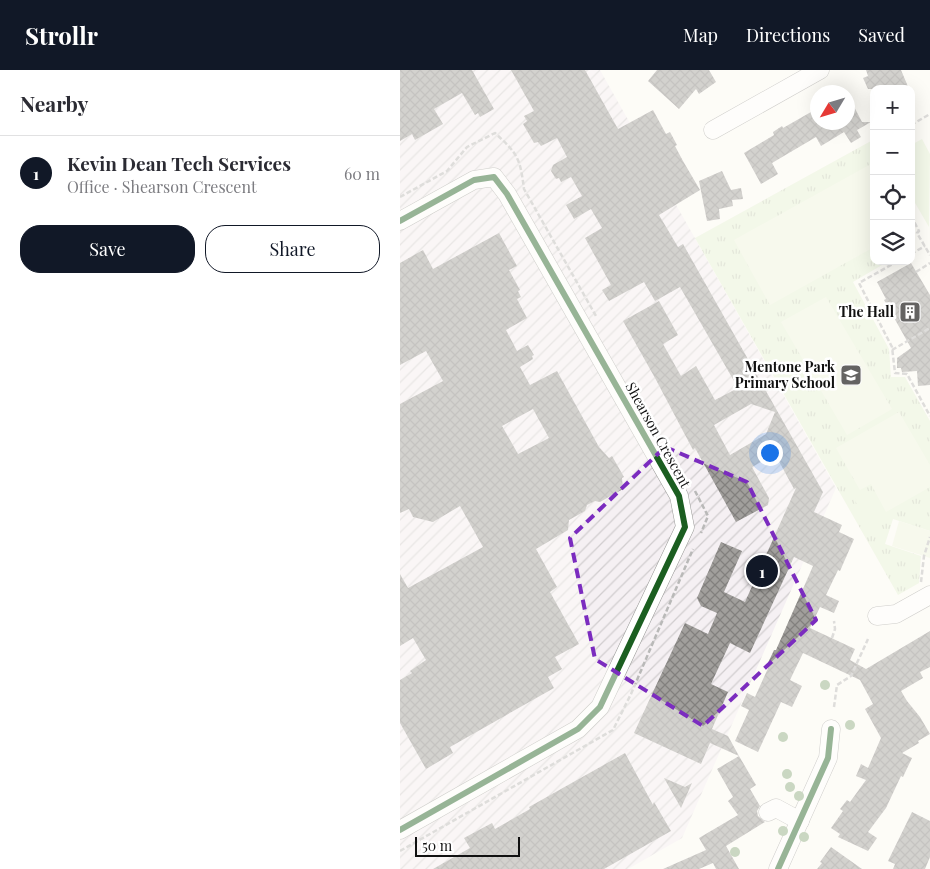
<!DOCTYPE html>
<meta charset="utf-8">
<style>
:root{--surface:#fff;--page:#f7f7f7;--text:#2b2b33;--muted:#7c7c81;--line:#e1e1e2;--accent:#111827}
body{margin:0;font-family:"Playfair Display",serif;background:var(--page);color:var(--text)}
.controls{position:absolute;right:15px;top:15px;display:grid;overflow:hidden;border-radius:10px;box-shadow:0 5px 20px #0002}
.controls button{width:45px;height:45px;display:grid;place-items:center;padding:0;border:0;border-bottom:1px solid var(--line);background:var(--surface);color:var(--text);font:25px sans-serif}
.compass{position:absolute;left:410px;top:15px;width:45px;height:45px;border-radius:50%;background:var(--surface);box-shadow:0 5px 20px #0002;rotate:232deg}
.scale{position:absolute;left:15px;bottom:12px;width:105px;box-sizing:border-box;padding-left:5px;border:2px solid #111;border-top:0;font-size:14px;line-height:18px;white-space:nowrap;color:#111;-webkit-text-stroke:4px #fff;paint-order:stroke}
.you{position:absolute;left:369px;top:382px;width:18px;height:18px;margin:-12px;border:4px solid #fff;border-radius:50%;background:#1a73e8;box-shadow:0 0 0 8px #1a73e833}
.badge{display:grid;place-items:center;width:32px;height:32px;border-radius:50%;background:var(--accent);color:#fff;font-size:16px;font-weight:700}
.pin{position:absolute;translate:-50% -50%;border:2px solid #fff;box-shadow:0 1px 5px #0006}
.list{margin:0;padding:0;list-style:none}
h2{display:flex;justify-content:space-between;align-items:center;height:65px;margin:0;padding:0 20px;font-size:21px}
h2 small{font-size:16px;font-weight:400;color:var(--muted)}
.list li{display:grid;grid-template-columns:32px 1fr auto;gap:15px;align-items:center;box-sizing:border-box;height:75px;padding:0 20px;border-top:1px solid var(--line)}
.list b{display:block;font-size:19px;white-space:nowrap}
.list p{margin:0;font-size:16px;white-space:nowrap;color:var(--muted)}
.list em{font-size:16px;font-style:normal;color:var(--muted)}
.actions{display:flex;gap:10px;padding:15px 20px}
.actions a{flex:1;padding:11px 0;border:1px solid var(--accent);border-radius:20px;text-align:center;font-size:18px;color:var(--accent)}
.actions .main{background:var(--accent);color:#fff}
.icon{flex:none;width:28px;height:28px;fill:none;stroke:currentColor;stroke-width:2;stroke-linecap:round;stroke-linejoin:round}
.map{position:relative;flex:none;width:530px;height:799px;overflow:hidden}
header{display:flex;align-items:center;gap:30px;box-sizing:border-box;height:70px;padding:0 25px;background:var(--accent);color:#fff}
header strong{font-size:24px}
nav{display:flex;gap:28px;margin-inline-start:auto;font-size:18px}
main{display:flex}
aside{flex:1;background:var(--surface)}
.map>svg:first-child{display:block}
</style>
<header>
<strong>Strollr</strong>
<nav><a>Map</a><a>Directions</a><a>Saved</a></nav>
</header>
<main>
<aside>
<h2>Nearby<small></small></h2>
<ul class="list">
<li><span class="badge">1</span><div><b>Kevin Dean Tech Services</b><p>Office · Shearson Crescent</p></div><em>60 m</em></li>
</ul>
<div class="actions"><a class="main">Save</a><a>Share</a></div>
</aside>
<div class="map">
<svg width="530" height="799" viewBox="0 0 530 799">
<defs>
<pattern id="industrial-furrows" width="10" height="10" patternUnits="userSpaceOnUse" patternTransform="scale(1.25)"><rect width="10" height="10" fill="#f5f0f3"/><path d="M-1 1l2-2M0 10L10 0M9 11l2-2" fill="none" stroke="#d1cdcf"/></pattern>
<pattern id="grass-tufts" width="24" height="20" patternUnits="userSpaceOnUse" patternTransform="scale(1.25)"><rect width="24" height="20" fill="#e7f3d7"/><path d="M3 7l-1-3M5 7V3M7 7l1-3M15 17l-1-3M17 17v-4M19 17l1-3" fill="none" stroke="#c5cfb8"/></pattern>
<pattern id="building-cross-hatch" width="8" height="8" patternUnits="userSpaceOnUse" patternTransform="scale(1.25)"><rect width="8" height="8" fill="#a19f9c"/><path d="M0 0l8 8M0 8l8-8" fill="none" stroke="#82807e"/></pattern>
</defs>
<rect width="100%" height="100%" fill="#fdfcf7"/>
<polygon fill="url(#industrial-furrows)" points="0,0 200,0 436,418 282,768 228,799 0,799"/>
<polygon fill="url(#grass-tufts)" points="471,71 474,77 474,191 489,191 453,212 489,279 491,307 505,307 530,351 530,461 493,449 485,474 521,486 519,513 498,525 295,168"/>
<g fill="#e7f3d7">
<polygon points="522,69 530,84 529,157 511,126 511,75"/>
<polygon points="471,420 486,445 471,458 454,429"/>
</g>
<g fill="#f0f6e1">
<polygon points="471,94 474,99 474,177 370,235 334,170"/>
<polygon points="426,227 492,339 447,365 381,252"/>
<polygon points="499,342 530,395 530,417 486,442 471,414 460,420 436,378"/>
<polygon points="499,451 530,461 530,488 492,476"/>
</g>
<g fill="url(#building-cross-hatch)" fill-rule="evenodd">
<polygon points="0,0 72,0 94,39 80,47 78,43 75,45 62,23 34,39 43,54 15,70 12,64 0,71"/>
<path d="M111 0H185L218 59 253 40 266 64 270 62 277 75 275 76 283 91 300 120 259 145 278 177 283 174 423 422 414 442 442 455 439 462 454 469 440 501 438 500 426 525 439 531 434 543 420 537 410 558 455 579 450 590 466 599 530 561V597L520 602 523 608 501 621 507 631 520 647 530 664 518 671 519 673 502 683 512 688 503 707 501 706 486 738 468 762 477 768 468 781 438 767 440 764 431 758 443 741 440 739 447 730 450 732 466 710 456 706 461 694 468 698 481 668 465 639 473 634 460 610 403 583 390 610 402 616 392 637 381 632 358 682 335 671 349 640 341 636 347 623 355 627 369 596 367 595 374 580H376L413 496 394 487 350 583 330 573 311 614 328 622 312 659 328 666 339 686 310 673 301 694 234 663 285 553 308 564 317 543 301 536 297 528 321 472 342 481 324 522 345 532 396 418 394 419 375 384 352 397 369 428 368 435 336 452 295 378 293 380 255 308 223 251 259 231 278 265 263 274 281 306 296 296 315 330 338 318 280 217 255 231 244 212 209 231 202 220 211 215 185 168 202 158 191 139 174 149 166 135 182 126 171 107 161 112 159 108 156 109 151 101 153 95 167 87 157 68 141 76 138 72 134 73 123 54 127 51 124 46 134 41ZM351 334 375 342 366 364 330 385 314 355Z"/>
<polygon points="257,0 309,0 316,12 299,24 296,19 279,39 248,11"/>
<polygon points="466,0 501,0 509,19 468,19 463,8 468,6"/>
<polygon points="448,25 462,52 471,52 457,60 461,67 451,73 444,62 421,76 416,67 372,93 378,104 361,114 344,83 374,65 373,62 382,56 383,58 418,38 418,52 448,52"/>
<polygon points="322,101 331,120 341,118 343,129 332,130 333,136 319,139 320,149 307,151 299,111"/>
<path d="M99 163 117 196 109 200 120 220 118 221 121 227 117 229 127 248 106 260 117 281 128 275 134 285 132 286 133 289 120 297 130 315 157 301 199 377 209 388 212 386 224 407 222 408 223 419 200 432 195 431 187 435 185 441 169 450 168 460 136 479 157 517 150 522 179 574 155 587 162 599 148 607 154 618 50 677 53 683 26 699 0 653V610L12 603 10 601 26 590 13 568 0 576V504L8 518 83 477 60 436 33 452 13 447 9 439 0 443V334L43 311 26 281 0 295V193L23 180 33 199ZM133 339 149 368 118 384 102 356Z"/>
<polygon points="511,193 530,225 530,315 518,316 517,301 502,302 501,298 497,298 497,288 511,278 484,230 486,229 477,212"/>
<polygon points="225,683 253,735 254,732 271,761 204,799 33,799 70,778 64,768 92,753 95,759 130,739 129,737"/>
<polygon points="339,686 356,715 350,719 360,736 357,741 358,746 365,752 326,776 339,799 316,799 313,793 299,799 263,799 306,780 299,768 338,745 328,731 333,727 317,699"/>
<polygon points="264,708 285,717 292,713 281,738"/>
<polygon points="512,742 530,751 530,787 525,799 493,799 495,794 488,791"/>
<polygon points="431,777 462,799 417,799 422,793 420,792"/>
</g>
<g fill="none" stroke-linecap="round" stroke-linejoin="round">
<g stroke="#979795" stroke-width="19">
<g id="minor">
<polyline points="313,60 420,0"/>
<polyline points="0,151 74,110 94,107 107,124 279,426 285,457 200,637 178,659 0,760"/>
<polyline points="477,546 496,544 530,525"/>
<polyline points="368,742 376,738 400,751"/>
<polyline points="378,799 428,688 431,659"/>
</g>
</g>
<g stroke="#b9b9b8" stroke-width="2.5" stroke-dasharray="5 2.5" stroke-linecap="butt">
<polyline points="511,55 530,44"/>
<path d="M0 127 47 101 67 77 95 63C118 84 120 88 124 119L196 246"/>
<polyline points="511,146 519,161 517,163 530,185"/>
<polyline points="511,184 525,176"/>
<polyline points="498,191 459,213 492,277 495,303 507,304 530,346"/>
<polyline points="516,202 530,193"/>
<polyline points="492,280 530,258"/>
<polyline points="295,421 308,446 301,463"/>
<polyline points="521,512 524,486 530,467"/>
<polyline points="432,568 435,559 434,551"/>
<polyline points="434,637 437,615 451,606 468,569"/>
<polyline points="0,781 213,660 231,624 293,479"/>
</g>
<use href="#minor" stroke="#fffffe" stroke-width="18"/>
<g stroke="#fff" stroke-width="9">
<g id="cycleway">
<polyline points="0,151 74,110 94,107 107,124 279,426 285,457 200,637 178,659 0,760"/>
<polyline points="378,799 428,688 431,659"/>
</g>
</g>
<use href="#cycleway" stroke="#1b5e20" stroke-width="6"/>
</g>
<g fill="#8cac80">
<circle cx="425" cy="615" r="5"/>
<circle cx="450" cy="655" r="5"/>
<circle cx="383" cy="667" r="5"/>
<circle cx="387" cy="704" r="5"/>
<circle cx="390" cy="717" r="5"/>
<circle cx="399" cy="726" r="5"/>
<circle cx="383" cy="761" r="5"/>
<circle cx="404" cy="767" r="5"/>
<circle cx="335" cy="782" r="5"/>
</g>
<path d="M0 0H530V799H0ZM265 377 347 412 416 550 303 656 195 589 170 468Z" fill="#fdfcf7" fill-opacity=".55" fill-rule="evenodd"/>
<path fill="none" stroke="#7b2cbf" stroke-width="4" stroke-dasharray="10 6" stroke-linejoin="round" d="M265 377 347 412 416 550 303 656 195 589 170 468Z"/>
<defs>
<g id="building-square" transform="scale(1.125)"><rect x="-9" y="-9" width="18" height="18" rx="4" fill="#646362" stroke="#fff"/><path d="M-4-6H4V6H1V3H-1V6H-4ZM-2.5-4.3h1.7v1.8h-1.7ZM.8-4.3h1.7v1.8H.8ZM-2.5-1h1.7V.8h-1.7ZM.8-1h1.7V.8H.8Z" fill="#fff"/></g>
<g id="school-square" transform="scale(1.125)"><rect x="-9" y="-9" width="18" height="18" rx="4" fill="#646362" stroke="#fff"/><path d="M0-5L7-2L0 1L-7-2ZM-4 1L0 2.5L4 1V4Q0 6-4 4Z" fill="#fff"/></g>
</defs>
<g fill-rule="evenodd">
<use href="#building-square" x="510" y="242"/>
<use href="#school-square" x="451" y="305"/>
</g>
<g text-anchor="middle" stroke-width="5" stroke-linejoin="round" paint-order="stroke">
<g font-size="14" font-weight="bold" fill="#111" stroke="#fff" text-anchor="end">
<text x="494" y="247">The Hall</text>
<text x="435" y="302">Mentone Park<tspan x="435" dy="16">Primary School</tspan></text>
</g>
<g font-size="14" fill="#111" stroke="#fff">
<text transform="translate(258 365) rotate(61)" y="5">Shearson Crescent</text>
</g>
</g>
</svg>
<div class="controls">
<button>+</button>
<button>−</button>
<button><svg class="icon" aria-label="locate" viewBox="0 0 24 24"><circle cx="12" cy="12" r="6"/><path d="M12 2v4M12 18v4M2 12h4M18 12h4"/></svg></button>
<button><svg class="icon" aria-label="layers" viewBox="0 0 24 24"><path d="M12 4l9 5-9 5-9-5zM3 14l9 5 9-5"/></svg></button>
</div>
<svg class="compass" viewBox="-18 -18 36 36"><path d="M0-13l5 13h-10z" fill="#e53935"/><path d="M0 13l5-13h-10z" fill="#7c7c81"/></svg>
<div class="scale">50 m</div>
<div class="you"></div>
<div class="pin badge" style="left:362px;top:501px">1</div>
</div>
</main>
